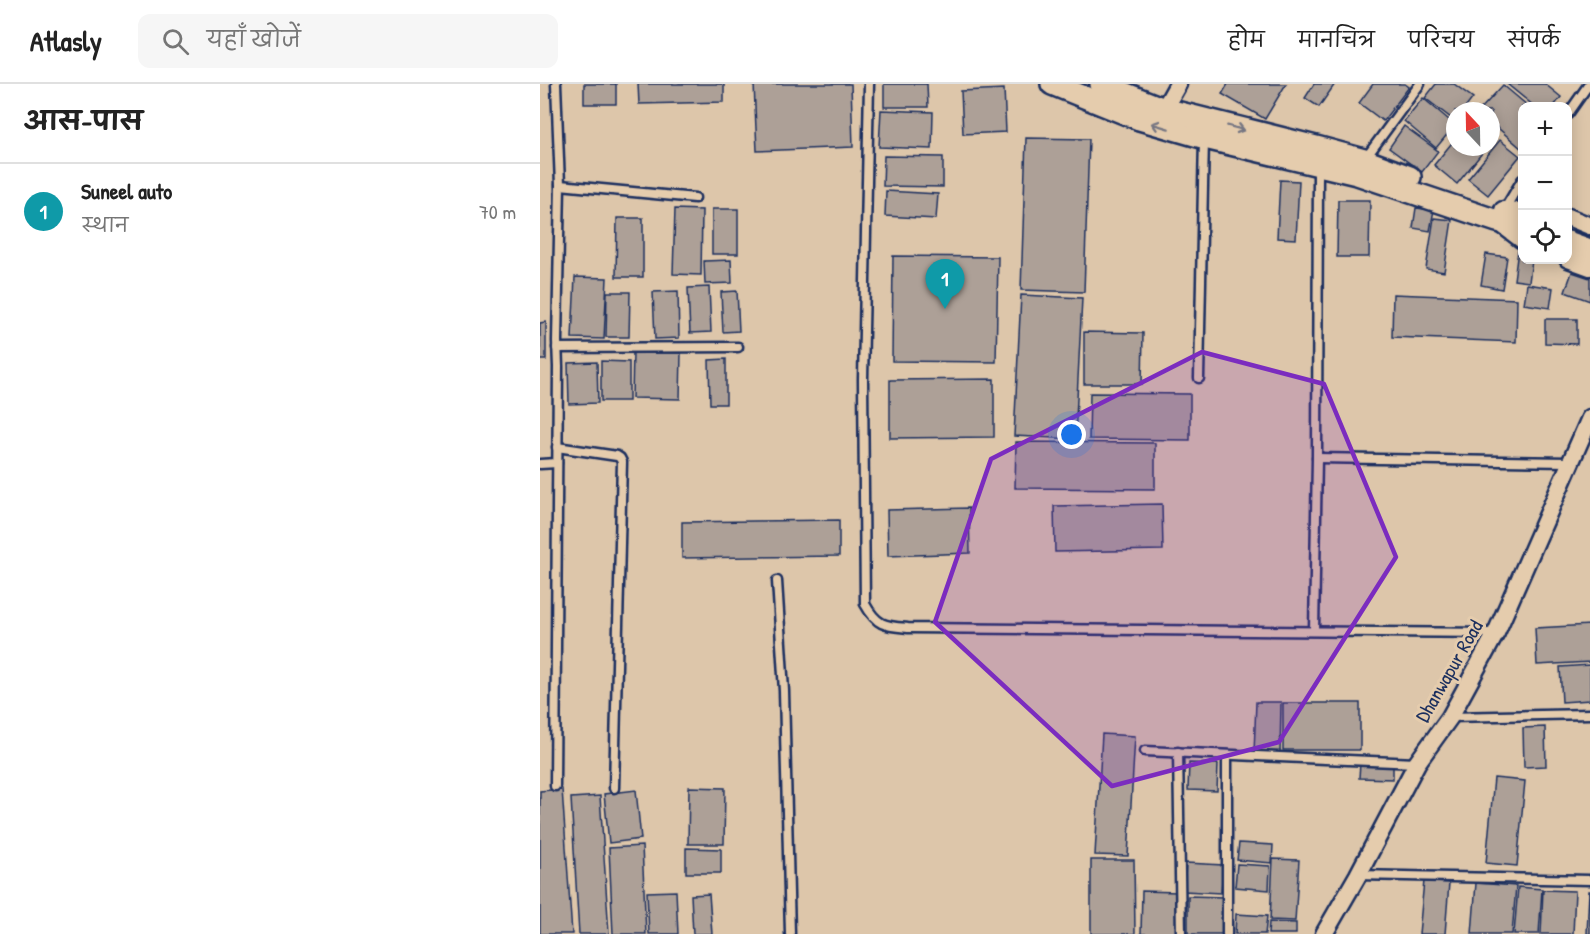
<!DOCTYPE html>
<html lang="hi">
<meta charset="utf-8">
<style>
:root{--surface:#fff;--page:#f6f6f6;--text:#222;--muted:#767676;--line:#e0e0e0;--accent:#2563eb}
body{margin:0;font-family:"Patrick Hand","Playpen Sans Deva",sans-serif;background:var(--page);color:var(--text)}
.controls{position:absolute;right:18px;top:18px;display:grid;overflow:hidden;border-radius:12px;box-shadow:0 3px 15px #0003}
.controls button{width:54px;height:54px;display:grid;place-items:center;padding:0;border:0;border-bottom:2px solid var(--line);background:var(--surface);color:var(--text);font:30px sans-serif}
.compass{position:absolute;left:906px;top:18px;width:54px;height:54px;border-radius:50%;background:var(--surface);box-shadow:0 3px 15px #0003;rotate:338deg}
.you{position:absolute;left:532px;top:351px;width:21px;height:21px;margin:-15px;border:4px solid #fff;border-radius:50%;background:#1a73e8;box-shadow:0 0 0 9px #1a73e833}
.badge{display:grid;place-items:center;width:39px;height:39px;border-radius:50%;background:var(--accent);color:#fff;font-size:20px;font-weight:700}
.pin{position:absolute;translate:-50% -50px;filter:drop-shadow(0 2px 3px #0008)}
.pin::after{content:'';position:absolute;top:32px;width:21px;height:18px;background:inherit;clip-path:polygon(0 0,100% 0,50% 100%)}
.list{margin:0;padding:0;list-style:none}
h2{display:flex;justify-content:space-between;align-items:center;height:78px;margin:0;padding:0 24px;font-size:26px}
h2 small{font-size:20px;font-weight:400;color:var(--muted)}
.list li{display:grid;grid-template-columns:39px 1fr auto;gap:18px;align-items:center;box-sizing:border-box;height:96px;padding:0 24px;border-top:2px solid var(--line)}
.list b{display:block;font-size:22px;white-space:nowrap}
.list p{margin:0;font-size:20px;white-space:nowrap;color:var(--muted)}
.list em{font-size:20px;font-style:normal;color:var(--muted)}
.icon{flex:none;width:33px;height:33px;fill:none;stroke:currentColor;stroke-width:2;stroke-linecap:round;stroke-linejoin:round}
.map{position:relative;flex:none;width:1050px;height:850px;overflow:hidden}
header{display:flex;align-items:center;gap:36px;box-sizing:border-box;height:84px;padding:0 30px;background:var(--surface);border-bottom:2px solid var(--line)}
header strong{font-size:28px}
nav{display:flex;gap:33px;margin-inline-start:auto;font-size:21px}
.search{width:420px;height:54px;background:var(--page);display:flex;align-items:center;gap:15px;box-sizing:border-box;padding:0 21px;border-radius:12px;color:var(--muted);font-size:22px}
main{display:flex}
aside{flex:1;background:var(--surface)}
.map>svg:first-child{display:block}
</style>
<header>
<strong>Atlasly</strong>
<div class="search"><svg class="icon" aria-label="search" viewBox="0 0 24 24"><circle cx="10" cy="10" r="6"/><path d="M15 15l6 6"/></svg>यहाँ खोजें</div>
<nav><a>होम</a><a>मानचित्र</a><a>परिचय</a><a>संपर्क</a></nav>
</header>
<main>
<aside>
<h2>आस-पास<small></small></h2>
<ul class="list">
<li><span class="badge" style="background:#0f9aa8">1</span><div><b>Suneel auto</b><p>स्थान</p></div><em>70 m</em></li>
</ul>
</aside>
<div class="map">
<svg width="1050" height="850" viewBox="0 0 1050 850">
<rect width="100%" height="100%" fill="#ddc6aa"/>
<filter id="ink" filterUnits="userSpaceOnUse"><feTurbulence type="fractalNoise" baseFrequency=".0167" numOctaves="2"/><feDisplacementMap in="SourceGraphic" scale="12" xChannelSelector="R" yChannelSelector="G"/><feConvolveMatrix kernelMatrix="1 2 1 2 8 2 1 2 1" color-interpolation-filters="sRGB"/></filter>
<g filter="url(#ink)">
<g fill="#ada097" stroke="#1b2f5e" stroke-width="1.5">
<rect x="44" y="0" width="32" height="20"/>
<polygon points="98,0 184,0 184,18 99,20"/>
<polygon points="214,0 311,0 313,63 217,67"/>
<polygon points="344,0 387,0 388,23 344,23"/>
<polygon points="688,0 746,0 725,35 682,10"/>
<polygon points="774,0 795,0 779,23 765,14"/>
<polygon points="833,0 865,0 869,3 843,37 819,19"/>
<polygon points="896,0 914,0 933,14 923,27 915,27 915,37 885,14"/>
<polygon points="967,0 1005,0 1021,13 1014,22 994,22"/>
<polygon points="963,1 988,22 982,22 982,65 951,38 951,27 939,27"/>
<polygon points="464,5 466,48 423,50 421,7"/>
<polygon points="883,14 915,41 896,64 864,37"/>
<polygon points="341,26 393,28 392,65 339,63"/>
<polygon points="864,42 898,67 882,88 849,64"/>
<polygon points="486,54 549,55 544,208 481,206"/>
<polygon points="915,55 915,63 947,63 917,100 894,81"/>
<polygon points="960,56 980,72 948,111 928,95"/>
<polygon points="344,72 403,73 403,103 343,102"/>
<polygon points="740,96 759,97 756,155 737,154"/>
<polygon points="346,107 398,110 396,135 345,132"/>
<polygon points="798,116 830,116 829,173 797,173"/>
<polygon points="876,124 894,126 890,147 873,144"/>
<polygon points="135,125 162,126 161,191 133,190"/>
<rect x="172" y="125" width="26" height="45"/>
<polygon points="77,134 103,134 103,193 76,193"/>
<polygon points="894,134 912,136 904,188 886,185"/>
<polygon points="978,166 982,166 982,176 992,176 989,198 974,196"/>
<polygon points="946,170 967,173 962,205 941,201"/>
<polygon points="353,172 458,173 456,278 352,277"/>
<polygon points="191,176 192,199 165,200 164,177"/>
<polygon points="1032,188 1050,194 1050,217 1025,208"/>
<polygon points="35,193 67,194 64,255 32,254"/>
<polygon points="987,200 1013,204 1010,224 984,220"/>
<polygon points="169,203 171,248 150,249 148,204"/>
<polygon points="138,207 139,254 115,255 113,208"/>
<polygon points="197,207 199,247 183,248 181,208"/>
<polygon points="67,208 90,208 89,253 66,253"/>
<polygon points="853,210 977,215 976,258 852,253"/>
<polygon points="481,211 542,214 535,355 474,352"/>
<polygon points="1005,235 1037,235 1037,260 1005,259"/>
<polygon points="6,238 6,276 0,276 0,239"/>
<polygon points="544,248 603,249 602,300 544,300"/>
<polygon points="93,268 141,269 140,315 92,314"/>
<polygon points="186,275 186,320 170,320 169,276"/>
<polygon points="61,277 89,278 89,317 61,317"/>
<polygon points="57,278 58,319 29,320 28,279"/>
<polygon points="454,295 454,353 350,354 350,296"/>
<polygon points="550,309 650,310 650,356 549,355"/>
<polygon points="476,358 615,359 615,405 475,404"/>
<polygon points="622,420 623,466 515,468 514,422"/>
<polygon points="429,424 430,469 348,472 347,426"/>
<polygon points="299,436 299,472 142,474 142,438"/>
<polygon points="1050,541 1050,578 997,581 995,544"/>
<polygon points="1050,581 1050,616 1022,618 1020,583"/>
<polygon points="716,618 741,618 740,670 714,669"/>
<rect x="743" y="619" width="77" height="47"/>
<polygon points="1005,643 1006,682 984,683 983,644"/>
<polygon points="562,650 595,652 588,772 555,771"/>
<polygon points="649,679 678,680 677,707 648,706"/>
<polygon points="820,679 853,680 853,695 819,694"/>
<polygon points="954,694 985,697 977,782 946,779"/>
<polygon points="149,703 185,704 184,760 148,760"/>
<polygon points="22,705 32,850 0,850 0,707"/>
<polygon points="96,706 101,755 69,759 64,710"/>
<polygon points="60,712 69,850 39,850 31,714"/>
<polygon points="699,759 733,761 732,779 697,776"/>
<polygon points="102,762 106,850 73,850 69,764"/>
<polygon points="146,764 181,765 181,789 146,789"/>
<polygon points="733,775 759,776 755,837 730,836"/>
<polygon points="551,776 594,776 595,850 551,850"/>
<polygon points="646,779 683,781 681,809 644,807"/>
<polygon points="697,780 730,782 729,806 695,803"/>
<polygon points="884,797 909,799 905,850 879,850"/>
<polygon points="936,799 976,802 972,850 932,850"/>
<polygon points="978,803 1002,805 999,850 974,850"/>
<polygon points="1003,806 1035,807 1033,850 1001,850"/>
<polygon points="136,807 138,850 109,850 107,808"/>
<polygon points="602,807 638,808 637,850 601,850"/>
<polygon points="1049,807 1050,807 1050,850 1047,850"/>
<polygon points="169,810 172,850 153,850 151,811"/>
<polygon points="648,812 684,813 684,850 648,850"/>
<polygon points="696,830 727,832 725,850 695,850"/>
<polygon points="729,838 756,839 756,850 728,850"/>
</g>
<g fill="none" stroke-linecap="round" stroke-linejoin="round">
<g stroke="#1b2f5e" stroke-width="13">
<g id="service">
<path d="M329 0 323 296 325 520C337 542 345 542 368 544L955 549"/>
<polyline points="1028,30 1049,0"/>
<polyline points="825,75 880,0"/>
<polyline points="20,101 155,114"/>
<polyline points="964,126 982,96"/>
<polyline points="17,264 198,263"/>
<polyline points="659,294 664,54"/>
<polyline points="17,363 77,372 80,374 82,378 74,704"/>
<polyline points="777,374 1030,378"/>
<polyline points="0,380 17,379"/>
<polyline points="237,497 244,607 250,850"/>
<polyline points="774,547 777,374 778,83"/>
<polyline points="910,633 1050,630"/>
<polyline points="605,667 876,679"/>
<polyline points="638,668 641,850"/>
<polyline points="687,671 687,850"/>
<polyline points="15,702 18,283 17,257 20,101 16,0"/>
<polyline points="818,791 1050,796"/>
</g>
</g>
<g stroke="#1b2f5e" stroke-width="21">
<g id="minor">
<polyline points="624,25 638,0"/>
<polyline points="963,126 982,127"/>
<polyline points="1028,133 1050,142"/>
<polyline points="957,137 982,156"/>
<polyline points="1028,175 1050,183"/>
<polyline points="784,850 818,791 877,679 910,633 956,549 1050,334"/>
</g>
</g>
<g stroke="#1b2f5e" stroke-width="26">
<g id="tertiary">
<polyline points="512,0 599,35 665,54 817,90 957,137 973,139 982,142"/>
<polyline points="561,0 624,25 780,64 824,76 870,93"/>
<polyline points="1028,158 1050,166"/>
</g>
</g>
<use href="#service" stroke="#e5ccad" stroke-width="8"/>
<use href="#minor" stroke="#e5ccad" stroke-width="16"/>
<use href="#tertiary" stroke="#e5ccad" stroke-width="21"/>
</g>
<defs><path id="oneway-shaft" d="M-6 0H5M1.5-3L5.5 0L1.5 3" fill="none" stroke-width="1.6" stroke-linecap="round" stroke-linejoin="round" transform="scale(1.5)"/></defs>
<g stroke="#767682">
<use href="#oneway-shaft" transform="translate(620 42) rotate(-163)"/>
<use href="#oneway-shaft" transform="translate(696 44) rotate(15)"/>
</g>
</g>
<path fill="#7b2cbf" fill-opacity="0.2" stroke="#7b2cbf" stroke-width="4.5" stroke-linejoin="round" d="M662 268 784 300 856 473 739 658 572 702 395 538 451 375Z"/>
<g text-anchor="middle" stroke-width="6" stroke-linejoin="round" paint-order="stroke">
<g font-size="20" fill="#1b2f5e" stroke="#e5ccad">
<text transform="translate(909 587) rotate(-60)" y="7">Dhanwapur Road</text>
</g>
</g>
</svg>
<div class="controls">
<button>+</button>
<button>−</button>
<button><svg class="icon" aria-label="locate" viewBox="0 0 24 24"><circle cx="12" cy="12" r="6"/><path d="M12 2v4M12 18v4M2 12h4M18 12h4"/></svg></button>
</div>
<svg class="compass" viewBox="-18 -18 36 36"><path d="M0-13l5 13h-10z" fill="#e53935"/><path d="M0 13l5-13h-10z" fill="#767676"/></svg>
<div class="you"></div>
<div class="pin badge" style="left:405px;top:225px;background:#0f9aa8">1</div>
</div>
</main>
